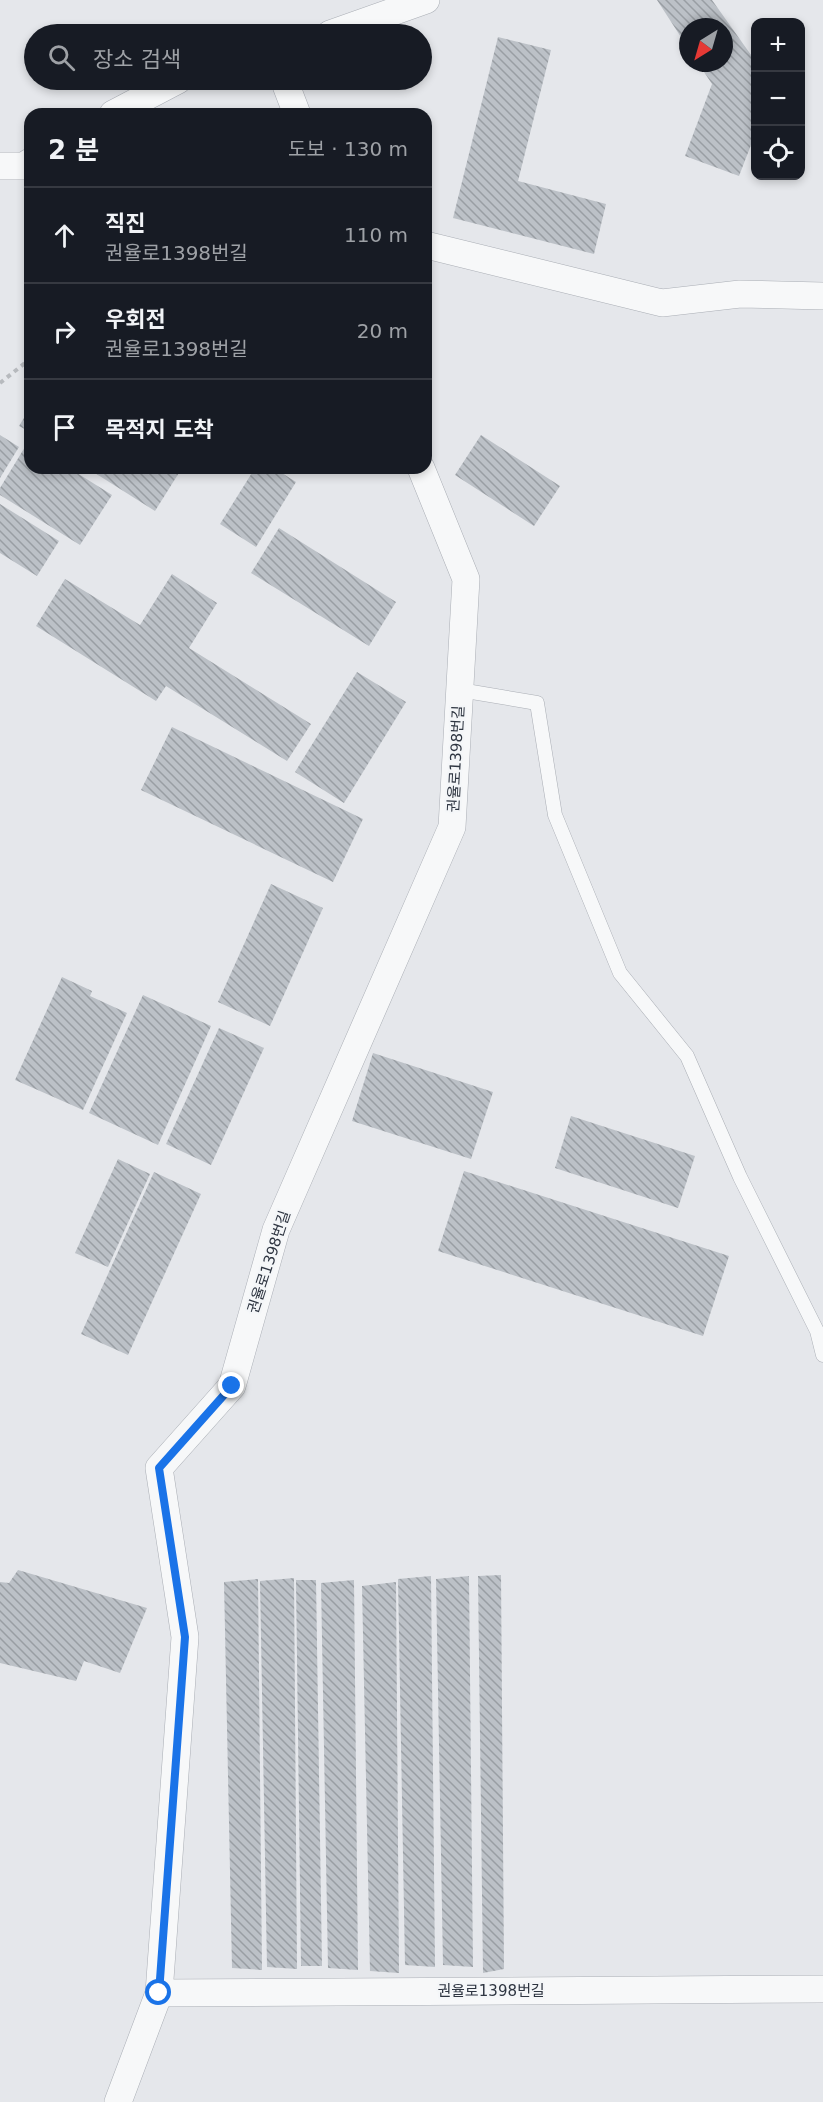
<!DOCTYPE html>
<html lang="ko">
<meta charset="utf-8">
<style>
:root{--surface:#171b24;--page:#242831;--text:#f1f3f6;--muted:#9ea1a6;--line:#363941}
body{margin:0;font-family:"DejaVu Sans","Noto Sans KR",sans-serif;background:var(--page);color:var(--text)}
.controls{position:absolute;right:18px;top:18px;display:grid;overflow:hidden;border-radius:12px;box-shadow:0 3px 9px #0003}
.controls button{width:54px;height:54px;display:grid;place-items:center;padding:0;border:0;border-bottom:2px solid var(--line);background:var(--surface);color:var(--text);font:30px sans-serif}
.compass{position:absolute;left:679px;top:18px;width:54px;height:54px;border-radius:50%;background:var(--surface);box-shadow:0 3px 9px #0003;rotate:217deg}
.stop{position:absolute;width:18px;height:18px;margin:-14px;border:4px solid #1a73e8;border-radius:50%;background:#fff}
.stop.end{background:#1a73e8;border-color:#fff;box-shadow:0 2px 6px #0008}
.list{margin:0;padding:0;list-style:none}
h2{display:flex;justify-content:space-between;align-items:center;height:78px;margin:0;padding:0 24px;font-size:26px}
h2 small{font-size:20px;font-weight:400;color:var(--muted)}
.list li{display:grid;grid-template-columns:39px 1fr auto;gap:18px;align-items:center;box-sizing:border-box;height:96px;padding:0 24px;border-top:2px solid var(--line)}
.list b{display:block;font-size:22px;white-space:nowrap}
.list p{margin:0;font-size:20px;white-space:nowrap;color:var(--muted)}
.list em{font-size:20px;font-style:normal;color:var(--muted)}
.icon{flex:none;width:33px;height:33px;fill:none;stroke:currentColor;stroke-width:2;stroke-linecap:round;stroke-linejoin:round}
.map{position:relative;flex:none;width:823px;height:2102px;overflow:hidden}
.search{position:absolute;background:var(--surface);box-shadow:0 3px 9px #0003;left:24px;top:24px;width:408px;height:66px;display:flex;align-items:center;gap:15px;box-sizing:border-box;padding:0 21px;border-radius:33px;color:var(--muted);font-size:22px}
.panel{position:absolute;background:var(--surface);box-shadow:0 3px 9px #0003;left:24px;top:108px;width:408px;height:366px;border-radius:18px}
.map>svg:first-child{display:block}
</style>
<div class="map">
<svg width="823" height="2102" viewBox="0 0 823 2102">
<defs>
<pattern id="building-back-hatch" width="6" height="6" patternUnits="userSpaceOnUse" patternTransform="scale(1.5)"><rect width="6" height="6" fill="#bcc1c7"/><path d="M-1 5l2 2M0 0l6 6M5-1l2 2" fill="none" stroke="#999ea3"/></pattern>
</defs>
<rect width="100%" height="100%" fill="#e5e7eb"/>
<g fill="url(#building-back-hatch)">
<polygon points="657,0 712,0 756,62 756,132 739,176 685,156 712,84 698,63 724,63 724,27 688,27 688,48"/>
<polygon points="498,37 551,50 518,181 606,204 594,254 453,218"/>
<polygon points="30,408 30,432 19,426"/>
<polygon points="0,435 19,447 0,478"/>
<polygon points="481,435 560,486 534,526 455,475"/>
<polygon points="28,442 30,443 30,468 69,468 112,495 80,545 0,495 0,488"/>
<polygon points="87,468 182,468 155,511"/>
<polygon points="255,468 274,468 296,482 256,547 220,524"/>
<polygon points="0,504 59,541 37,576 0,553"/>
<polygon points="279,528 396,602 369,646 251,573"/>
<polygon points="172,574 217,603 189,648 311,724 287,761 166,686 156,701 36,626 65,579 140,625"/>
<polygon points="357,672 406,702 344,803 295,772"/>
<polygon points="172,727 363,819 333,882 141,790"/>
<polygon points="271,884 323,908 270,1026 218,1002"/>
<polygon points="62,977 92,991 90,996 127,1013 83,1110 15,1080"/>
<polygon points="143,995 211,1026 158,1145 89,1113"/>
<polygon points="219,1028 264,1048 211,1165 166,1144"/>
<polygon points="373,1053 493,1092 471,1159 352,1121"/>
<polygon points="571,1116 695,1156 678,1208 555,1168"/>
<polygon points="118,1159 150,1174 108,1267 75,1253"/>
<polygon points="464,1171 729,1256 703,1336 438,1251"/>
<polygon points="154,1172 201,1194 128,1355 81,1334"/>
<polygon points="18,1570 147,1608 120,1673 84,1661 76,1681 0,1663 0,1582 9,1583"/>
<polygon points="501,1575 504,1969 483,1973 478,1576"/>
<polygon points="431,1576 435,1967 405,1965 398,1579"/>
<polygon points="469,1576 473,1967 443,1965 436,1579"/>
<polygon points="294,1578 297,1969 267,1967 260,1581"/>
<polygon points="258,1579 262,1970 232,1968 224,1582"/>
<polygon points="296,1580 316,1580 322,1966 301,1966"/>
<polygon points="354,1580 358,1970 328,1968 321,1583"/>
<polygon points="396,1582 399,1973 370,1971 362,1586"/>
</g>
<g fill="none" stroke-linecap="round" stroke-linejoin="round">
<g stroke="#aaaeb5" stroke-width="15">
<polyline id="service" points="460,690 537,703 555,815 620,973 687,1056 740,1177 817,1331 823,1355"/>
</g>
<g stroke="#aaaeb5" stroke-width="28">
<g id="minor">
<polyline points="330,34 426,0"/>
<polyline points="284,80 297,114"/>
<polyline points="113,114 178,80"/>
<polyline points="0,166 24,166 30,162"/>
<polyline points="426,245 662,303 740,294 823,296"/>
<polyline points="159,1993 823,1989"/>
<polyline points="118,2102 159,1993 185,1637 159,1468 232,1386 276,1230 452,827 466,579 421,468"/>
</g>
</g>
<polyline stroke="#b7babe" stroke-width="4" stroke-dasharray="4.5 4.5" stroke-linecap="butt" points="0,383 30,359"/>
<use href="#service" stroke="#f7f8f9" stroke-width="14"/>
<use href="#minor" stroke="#f7f8f9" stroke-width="27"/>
</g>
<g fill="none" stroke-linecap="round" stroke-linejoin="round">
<polyline stroke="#1a73e8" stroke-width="8" points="159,1993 185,1637 159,1468 232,1386"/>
</g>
<g text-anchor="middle" stroke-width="4.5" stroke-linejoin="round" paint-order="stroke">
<g font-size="15" fill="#2e3541" stroke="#f4f6f8">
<text transform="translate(456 759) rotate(-87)" y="5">권율로1398번길</text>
<text transform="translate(269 1262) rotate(-72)" y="5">권율로1398번길</text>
<text x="491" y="1996">권율로1398번길</text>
</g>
</g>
</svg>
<div class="controls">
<button>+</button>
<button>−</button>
<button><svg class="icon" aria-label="locate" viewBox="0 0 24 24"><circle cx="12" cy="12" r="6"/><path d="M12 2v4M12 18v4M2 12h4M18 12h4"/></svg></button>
</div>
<svg class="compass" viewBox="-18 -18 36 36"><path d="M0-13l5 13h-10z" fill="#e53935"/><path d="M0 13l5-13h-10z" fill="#9ea1a6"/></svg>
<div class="stop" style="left:159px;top:1993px"></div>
<div class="stop end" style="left:232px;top:1386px"></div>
<div class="search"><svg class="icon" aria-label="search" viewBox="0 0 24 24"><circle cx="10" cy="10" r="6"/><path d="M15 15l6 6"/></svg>장소 검색</div>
<section class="panel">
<h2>2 분<small>도보 · 130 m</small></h2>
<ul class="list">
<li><svg class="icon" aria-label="ahead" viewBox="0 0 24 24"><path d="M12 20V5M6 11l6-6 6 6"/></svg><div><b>직진</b><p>권율로1398번길</p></div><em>110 m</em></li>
<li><svg class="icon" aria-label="right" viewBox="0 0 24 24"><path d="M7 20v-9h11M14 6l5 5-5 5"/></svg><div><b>우회전</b><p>권율로1398번길</p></div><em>20 m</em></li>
<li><svg class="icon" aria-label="arrive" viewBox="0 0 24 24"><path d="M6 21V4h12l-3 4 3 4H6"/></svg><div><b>목적지 도착</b></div></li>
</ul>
</section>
</div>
